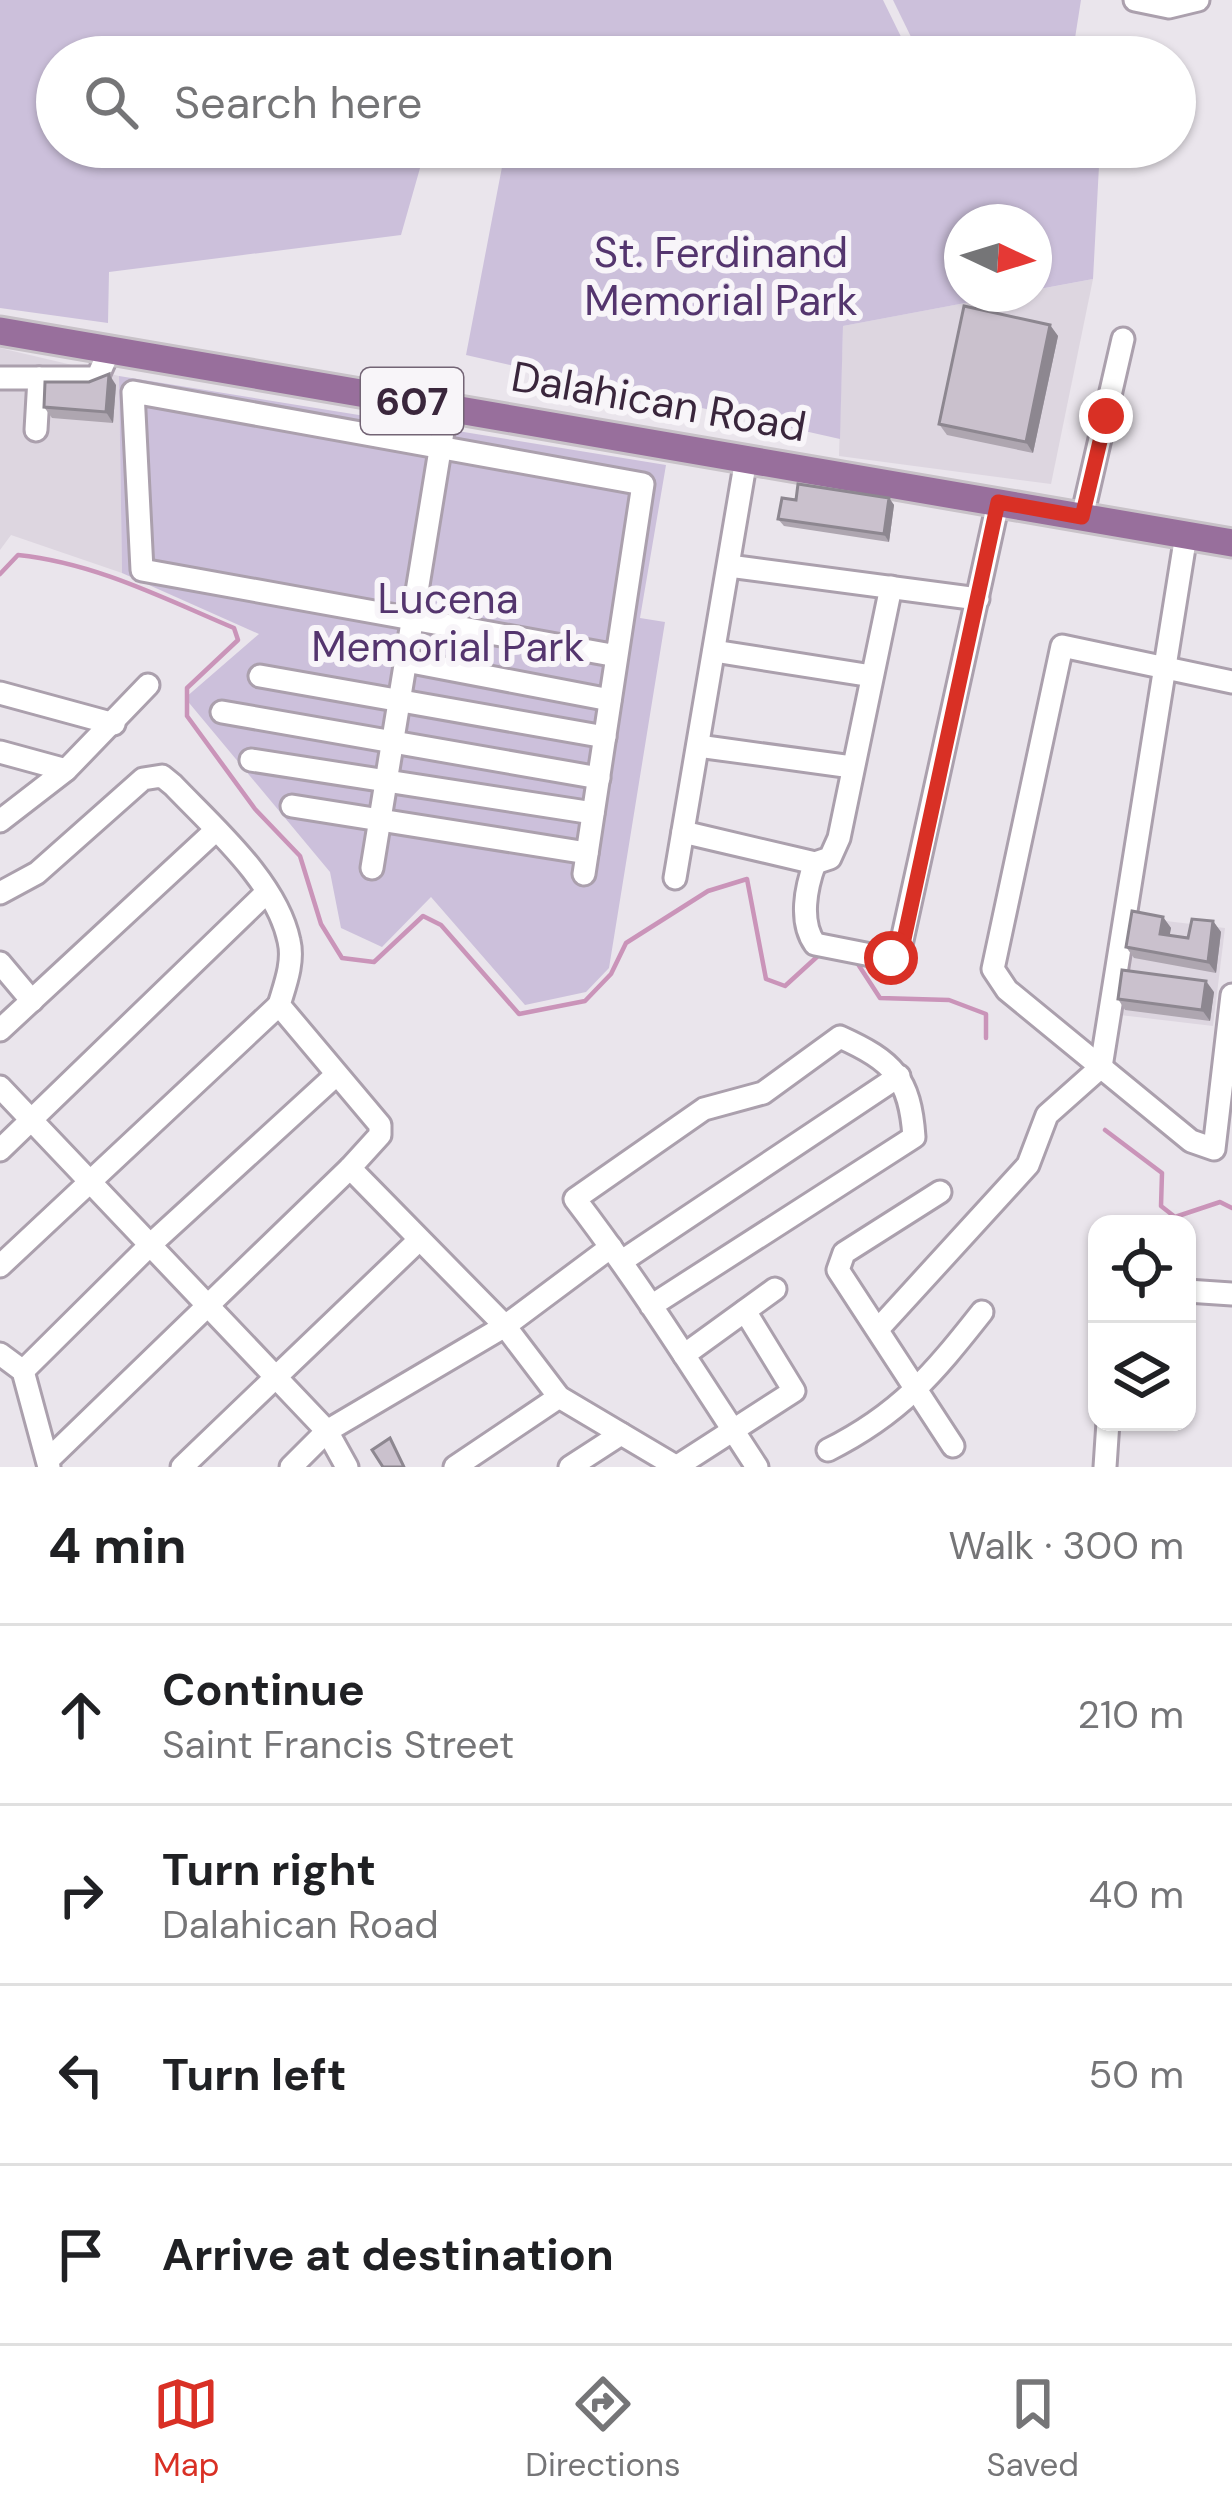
<!DOCTYPE html>
<meta charset="utf-8">
<style>
:root{--surface:#fff;--page:#f6f6f6;--text:#202124;--muted:#757577;--line:#e0e0e0;--accent:#d93025}
body{margin:0;font-family:"DM Sans",sans-serif;background:var(--page);color:var(--text)}
.controls{position:absolute;right:36px;bottom:36px;display:grid;overflow:hidden;border-radius:24px;box-shadow:0 3px 9px #0004}
.controls button{width:108px;height:108px;display:grid;place-items:center;padding:0;border:0;border-bottom:3px solid var(--line);background:var(--surface);color:var(--text);font:60px sans-serif}
.compass{position:absolute;left:944px;top:204px;width:108px;height:108px;border-radius:50%;background:var(--surface);box-shadow:0 3px 9px #0004;rotate:94deg}
.stop{position:absolute;width:36px;height:36px;margin:-27px;border:9px solid #d93025;border-radius:50%;background:#fff}
.stop.end{background:#d93025;border-color:#fff;box-shadow:0 3px 12px #0008}
.list{margin:0;padding:0;list-style:none}
h2{display:flex;justify-content:space-between;align-items:center;height:156px;margin:0;padding:0 48px;font-size:51px}
h2 small{font-size:39px;font-weight:400;color:var(--muted)}
.list li{display:grid;grid-template-columns:78px 1fr auto;gap:36px;align-items:center;box-sizing:border-box;height:180px;padding:0 48px;border-top:3px solid var(--line)}
.list b{display:block;font-size:45px;white-space:nowrap}
.list p{margin:0;font-size:39px;white-space:nowrap;color:var(--muted)}
.list em{font-size:39px;font-style:normal;color:var(--muted)}
.icon{flex:none;width:66px;height:66px;fill:none;stroke:currentColor;stroke-width:2;stroke-linecap:round;stroke-linejoin:round}
.map{position:relative;flex:none;width:1232px;height:1467px;overflow:hidden}
.search{position:absolute;background:var(--surface);box-shadow:0 3px 9px #0004;left:36px;right:36px;top:36px;height:132px;display:flex;align-items:center;gap:30px;box-sizing:border-box;padding:0 42px;border-radius:66px;color:var(--muted);font-size:45px}
.sheet{height:876px;background:var(--surface)}
nav{display:flex;justify-content:space-around;align-items:center;box-sizing:border-box;height:168px;border-top:3px solid var(--line);background:var(--surface);font-size:33px;color:var(--muted)}
nav a{display:grid;justify-items:center;gap:6px}
nav .on{color:var(--accent)}
.map>svg:first-child{display:block}
</style>
<div class="map">
<svg width="1232" height="1467" viewBox="0 0 1232 1467">
<rect width="100%" height="100%" fill="#eae5ec"/>
<g fill="#ddd6e0">
<polygon points="1093,279 1051,484 839,456 843,326"/>
<polygon points="0,348 119,376 122,573 11,535 0,550"/>
<polygon points="1132,917 1225,928 1213,1026 1120,1015"/>
</g>
<g fill="#ccc0db">
<polygon points="0,0 883,0 908,51 927,57 57,57 57,147 426,147 401,235 109,272 108,323 0,308"/>
<polygon points="893,0 1081,0 1072,57 953,57 913,41"/>
<polygon points="477,147 1100,147 1093,279 1034,290 1034,222 962,222 962,294 1013,294 843,326 840,439 466,355 502,167"/>
<polygon points="119,376 666,465 640,618 665,622 609,968 586,992 525,1005 431,897 382,947 341,928 330,872 185,698 259,634 122,573"/>
</g>
<g fill="none" stroke-linecap="round" stroke-linejoin="round">
<g stroke="#ca94b9" stroke-width="4.5">
<path d="M0 574 18 555C95 563 163 598 234 628L238 640 187 688V716L255 809 300 856 321 924 342 958 374 962 423 916 441 925 519 1014 585 1001 611 974 626 943 708 891 747 879 766 979 785 986 819 955"/>
<polyline points="854,958 880,998 949,1000 986,1014 986,1038"/>
<polyline points="1105,1130 1162,1173 1161,1206 1175,1217 1220,1202 1232,1208"/>
</g>
<g stroke="#aba0ad" stroke-width="27">
<g id="minor">
<polyline points="1135,0 1169,7 1198,0"/>
<polyline points="0,378 97,378 110,349"/>
<polyline points="36,430 39,378"/>
<polyline points="1082,517 1123,339"/>
<polyline points="729,566 978,599"/>
<polyline points="714,651 872,676"/>
<polyline points="406,661 610,700"/>
<polyline points="260,676 605,737"/>
<polyline points="1232,682 1062,646 993,969 1007,990 1191,1141 1214,1149 1232,995"/>
<polyline points="0,693 114,724"/>
<polyline points="222,712 599,778"/>
<polyline points="698,746 852,767"/>
<polyline points="0,752 66,770"/>
<polyline points="251,760 593,813"/>
<polyline points="292,806 587,853"/>
<polyline points="0,821 66,770 148,685"/>
<polyline points="683,832 815,863 830,858 839,838 891,587"/>
<path d="M815 863C806 887 799 922 815 944L891 959 899 954 998 503"/>
<polyline points="372,868 447,407"/>
<polyline points="584,874 643,484 133,392 142,570 617,656"/>
<polyline points="675,878 746,459"/>
<path d="M0 893 37 873 143 779 162 776 173 785C213 827 277 882 289 941 294 962 285 985 279 1005L380 1125V1135L350 1168 505 1326 559 1397 677 1467"/>
<polyline points="0,963 32,1001"/>
<polyline points="0,1030 216,830"/>
<polyline points="0,1087 327,1431 347,1467"/>
<polyline points="0,1150 266,893"/>
<polyline points="940,1192 844,1253 838,1270 953,1446"/>
<polyline points="622,1261 899,1076"/>
<polyline points="0,1266 279,1005"/>
<polyline points="1187,1291 1232,1294"/>
<path d="M651 1306 914 1137C910 1078 893 1061 840 1037L763 1093 704 1109 575 1199C641 1285 698 1377 757 1467"/>
<polyline points="880,1327 1028,1165 1047,1115 1101,1067 1186,535"/>
<polyline points="0,1354 23,1371 49,1467"/>
<polyline points="684,1355 775,1289"/>
<polyline points="23,1371 150,1245 336,1075"/>
<path d="M828 1450C900 1414 933 1374 982 1312"/>
<polyline points="48,1460 350,1168"/>
<polyline points="182,1467 419,1240"/>
<polyline points="291,1467 327,1431 505,1326 611,1247"/>
<polyline points="455,1467 559,1397"/>
<polyline points="570,1467 621,1434"/>
<polyline points="676,1467 794,1391 745,1311"/>
<polyline points="1105,1467 1108,1422"/>
</g>
</g>
<g stroke="#c8c2c8" stroke-width="33">
<polyline id="major" points="0,331 1232,543"/>
</g>
<use href="#minor" stroke="#fff" stroke-width="21"/>
<use href="#major" stroke="#986f9c" stroke-width="27"/>
</g>
<g fill="#aea6b0">
<polygon points="1050,325 1058,336 1033,453 947,435 939,424"/>
<polygon points="116,385 113,423 52,418 44,407"/>
<polygon points="889,498 894,505 889,542 784,526 778,519 796,500"/>
<polygon points="1163,917 1171,928 1169,935 1188,938 1213,921 1221,932 1216,973 1134,958 1126,947"/>
<polygon points="1214,992 1210,1021 1125,1010 1118,999"/>
</g>
<g fill="#8d8790">
<polygon points="1050,325 1058,336 1033,453 1026,442"/>
<polygon points="109,374 116,385 113,423 106,412"/>
<polygon points="889,498 894,505 889,542 884,534"/>
<polygon points="1163,917 1171,928 1168,945 1160,934"/>
<polygon points="1213,921 1221,932 1216,973 1208,962"/>
<polygon points="1206,981 1214,992 1210,1021 1202,1010"/>
</g>
<g fill="#cac1cd" stroke="#8d8790" stroke-width="3">
<polygon points="964,306 1050,325 1026,442 939,424"/>
<polygon points="109,374 106,412 44,407 45,382 89,382"/>
<polygon points="798,484 889,498 884,534 778,519 782,498 796,500"/>
<polygon points="1132,911 1163,917 1160,934 1188,938 1192,919 1213,921 1208,962 1126,947"/>
<polygon points="1122,970 1206,981 1202,1010 1118,999"/>
<polygon points="390,1438 404,1467 383,1467 372,1450"/>
</g>
<g fill="none" stroke-linecap="round" stroke-linejoin="round">
<polyline stroke="#d93025" stroke-width="15" points="891,958 903,944 998,502 1082,517 1106,416"/>
</g>
<g text-anchor="middle" stroke-width="12" stroke-linejoin="round" paint-order="stroke">
<rect fill="#f8f5f9" stroke="#736475" stroke-width="3" x="361" y="368" width="102" height="66" rx="9"/>
<g font-size="39" font-weight="bold" fill="#3a263c">
<text x="412" y="415">607</text>
</g>
<g font-size="42" fill="#54356e" stroke="#f8f5f9">
<text x="721" y="267">St. Ferdinand<tspan x="721" dy="48">Memorial Park</tspan></text>
<text x="448" y="613">Lucena<tspan x="448" dy="48">Memorial Park</tspan></text>
</g>
<g font-size="42" fill="#3a263c" stroke="#f8f5f9">
<text transform="translate(659 401) rotate(10)" y="15">Dalahican Road</text>
</g>
</g>
</svg>
<div class="controls">
<button><svg class="icon" aria-label="locate" viewBox="0 0 24 24"><circle cx="12" cy="12" r="6"/><path d="M12 2v4M12 18v4M2 12h4M18 12h4"/></svg></button>
<button><svg class="icon" aria-label="layers" viewBox="0 0 24 24"><path d="M12 4l9 5-9 5-9-5zM3 14l9 5 9-5"/></svg></button>
</div>
<svg class="compass" viewBox="-18 -18 36 36"><path d="M0-13l5 13h-10z" fill="#e53935"/><path d="M0 13l5-13h-10z" fill="#757577"/></svg>
<div class="stop" style="left:891px;top:958px"></div>
<div class="stop end" style="left:1106px;top:416px"></div>
<div class="search"><svg class="icon" aria-label="search" viewBox="0 0 24 24"><circle cx="10" cy="10" r="6"/><path d="M15 15l6 6"/></svg>Search here</div>
</div>
<section class="sheet">
<h2>4 min<small>Walk · 300 m</small></h2>
<ul class="list">
<li><svg class="icon" aria-label="ahead" viewBox="0 0 24 24"><path d="M12 20V5M6 11l6-6 6 6"/></svg><div><b>Continue</b><p>Saint Francis Street</p></div><em>210 m</em></li>
<li><svg class="icon" aria-label="right" viewBox="0 0 24 24"><path d="M7 20v-9h11M14 6l5 5-5 5"/></svg><div><b>Turn right</b><p>Dalahican Road</p></div><em>40 m</em></li>
<li><svg class="icon" aria-label="left" viewBox="0 0 24 24"><path d="M17 20v-9H6M10 6l-5 5 5 5"/></svg><div><b>Turn left</b></div><em>50 m</em></li>
<li><svg class="icon" aria-label="arrive" viewBox="0 0 24 24"><path d="M6 21V4h12l-3 4 3 4H6"/></svg><div><b>Arrive at destination</b></div></li>
</ul>
</section>
<nav>
<a class="on"><svg class="icon" aria-label="map" viewBox="0 0 24 24"><path d="M3 6l6-2 6 2 6-2v14l-6 2-6-2-6 2zM9 4v14M15 6v14"/></svg>Map</a>
<a><svg class="icon" aria-label="directions" viewBox="0 0 24 24"><path d="M12 3l9 9-9 9-9-9zM9 14v-3h6M13 9l2 2-2 2"/></svg>Directions</a>
<a><svg class="icon" aria-label="saved" viewBox="0 0 24 24"><path d="M7 4h10v16l-5-4-5 4z"/></svg>Saved</a>
</nav>
